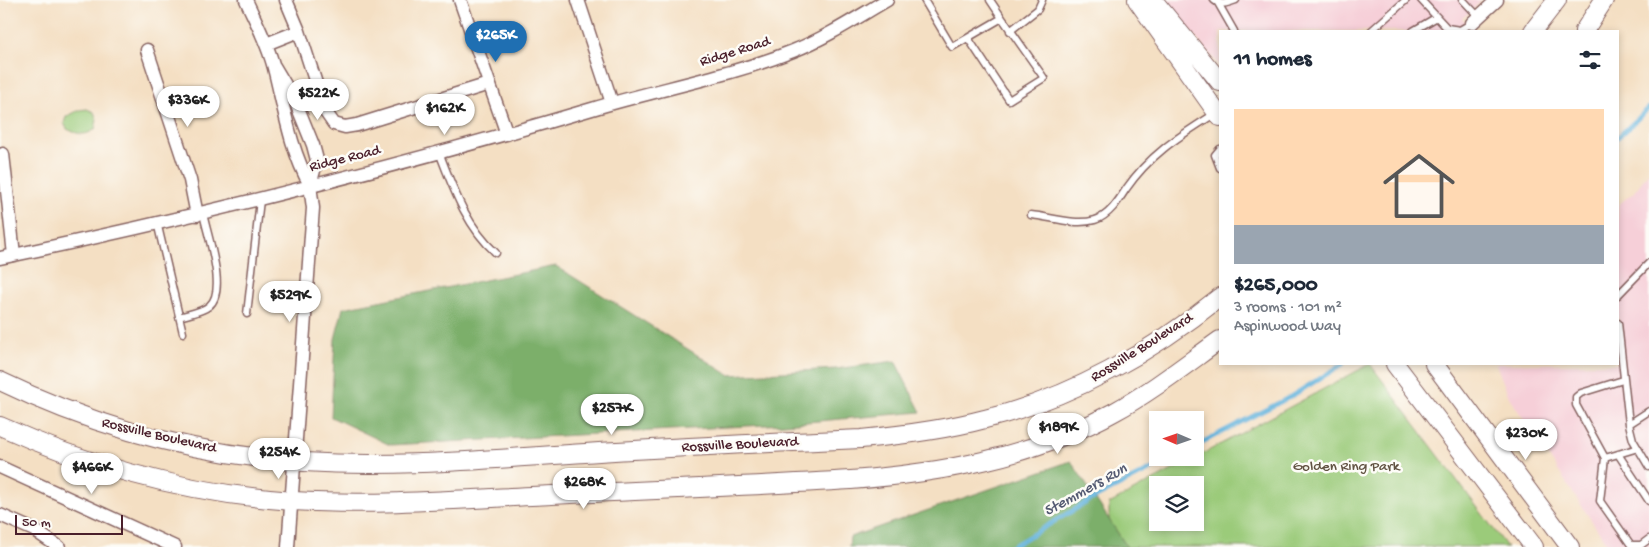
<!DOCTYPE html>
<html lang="en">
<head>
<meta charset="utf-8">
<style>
  body { margin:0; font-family:"Gochi Hand",sans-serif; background:#f6f6f7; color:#1f2937; height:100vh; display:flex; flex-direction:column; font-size:19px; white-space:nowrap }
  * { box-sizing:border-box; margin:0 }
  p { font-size:16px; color:#747a83 }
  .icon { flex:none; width:28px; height:28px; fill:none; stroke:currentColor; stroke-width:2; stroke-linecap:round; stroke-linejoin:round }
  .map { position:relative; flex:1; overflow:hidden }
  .drawer { position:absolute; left:1219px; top:30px; width:400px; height:335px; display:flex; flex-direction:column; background:#fff; border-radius:0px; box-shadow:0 2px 8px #0003 }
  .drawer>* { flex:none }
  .needle { width:32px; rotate:272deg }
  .controls { position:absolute; left:1149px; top:411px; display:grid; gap:10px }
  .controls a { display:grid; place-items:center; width:55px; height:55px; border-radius:0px; background:#fff; box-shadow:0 2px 8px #0003; font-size:25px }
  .scale { position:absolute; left:15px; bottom:12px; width:108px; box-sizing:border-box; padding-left:5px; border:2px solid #4a1f2b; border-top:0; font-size:14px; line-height:18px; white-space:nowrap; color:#4a1f2b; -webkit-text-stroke:4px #fdfcf7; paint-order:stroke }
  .price { position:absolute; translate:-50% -42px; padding:0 11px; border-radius:18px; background:#fff; color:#222; font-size:16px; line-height:32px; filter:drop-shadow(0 1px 2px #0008) }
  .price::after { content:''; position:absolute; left:50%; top:30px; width:15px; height:11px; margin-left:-8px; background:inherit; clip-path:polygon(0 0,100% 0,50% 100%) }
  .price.on { background:#1f6fb2; color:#fff }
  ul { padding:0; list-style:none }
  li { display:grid; align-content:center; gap:10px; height:265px; padding:0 15px }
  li+li { border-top:1px solid #e0e1e3 }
  li span { display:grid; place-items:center; height:155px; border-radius:0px; color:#555 }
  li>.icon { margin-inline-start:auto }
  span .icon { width:90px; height:90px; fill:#fffc; stroke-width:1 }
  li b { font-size:21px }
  h2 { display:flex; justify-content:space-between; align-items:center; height:60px; padding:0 15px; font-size:21px }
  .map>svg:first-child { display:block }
</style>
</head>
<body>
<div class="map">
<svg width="1649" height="547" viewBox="0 0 1649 547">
  <rect width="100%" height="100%" fill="#fdfcf7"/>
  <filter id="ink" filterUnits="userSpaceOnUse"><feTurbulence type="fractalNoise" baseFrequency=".02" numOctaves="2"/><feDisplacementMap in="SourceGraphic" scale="10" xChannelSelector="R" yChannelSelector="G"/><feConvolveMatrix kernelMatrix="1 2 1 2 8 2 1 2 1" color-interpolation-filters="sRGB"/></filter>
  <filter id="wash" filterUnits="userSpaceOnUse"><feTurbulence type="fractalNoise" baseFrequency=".0096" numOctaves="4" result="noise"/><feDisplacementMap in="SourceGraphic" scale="20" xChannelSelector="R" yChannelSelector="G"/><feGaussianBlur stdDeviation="1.12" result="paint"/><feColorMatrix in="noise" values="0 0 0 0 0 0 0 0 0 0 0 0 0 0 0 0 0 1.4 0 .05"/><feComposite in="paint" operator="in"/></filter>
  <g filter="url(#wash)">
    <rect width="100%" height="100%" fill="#f4dfc3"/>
    <!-- built -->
    <path fill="#f6cfd8" d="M1163 0H1481L1473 10 1462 18 1474 31H1220V66Z
      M1649 172V547H1609L1509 397 1496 364H1618V205L1634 192Z"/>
    <!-- green -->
    <path fill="#9bcb7a" stroke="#727552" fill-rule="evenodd" d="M87 109 94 112 97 120 95 129C85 137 78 134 67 129L64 123 66 117 79 110Z
      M1370 364 1507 547H1109V504ZM1158 485H1195V522H1158Z"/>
    <!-- forest -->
    <path fill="#7caf6a" stroke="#63674a" d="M556 266 729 375 836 369 895 361 921 412 784 424 390 445 331 417 335 339 343 308Z
      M1071 461 1127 547H849L850 537Z"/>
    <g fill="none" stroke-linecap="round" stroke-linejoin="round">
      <!-- stream -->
      <path stroke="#62b2dc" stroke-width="4.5" d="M1618 137 1649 108
        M1195 446 1290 397 1343 364
        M1011 547 1089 501 1173 458"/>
    </g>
  </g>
  <g filter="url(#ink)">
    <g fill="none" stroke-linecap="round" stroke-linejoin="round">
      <defs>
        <path id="service" d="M924 0 952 47 1002 18 990 0
          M1214 0C1221 6 1228 3 1236 0
          M1421 0 1447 28 1460 30 1472 23
          M1463 0 1479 17
          M1218 3 1234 31
          M1010 31 1038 9 1042 0
          M1371 31 1406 0
          M1413 31 1437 17
          M968 38 1009 100 1044 78 1002 18
          M1220 149 1215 155 1220 168
          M439 152C453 188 466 226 496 253
          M1031 215C1051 217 1075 226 1095 220 1109 216 1119 200 1126 189 1151 153 1180 136 1216 113
          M157 222 183 333
          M1618 295 1649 263
          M247 314 260 200
          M179 317C188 314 202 312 209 306 228 291 207 235 203 213
          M1618 323 1629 424 1633 440 1649 467
          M1623 380 1581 393 1576 397V405L1605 458 1638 448
          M1629 424 1649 411
          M1618 454 1649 501
          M1605 458 1600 501 1631 545H1641L1649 539"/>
        <path id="minor" d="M246 0C256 22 268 44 274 68 284 107 290 149 310 185
          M286 0 299 31 325 111 334 124 345 127 357 125 489 84
          M460 0 507 134
          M578 0 612 103
          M1472 23 1497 0
          M266 44 299 31
          M147 50 190 180 197 215
          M274 66 296 103 313 145 317 160 310 185 313 208 288 547
          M3 154 14 255
          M0 258C199 216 397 167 592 109 658 89 728 77 793 51 826 38 856 18 887 0
          M0 467 175 547
          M0 515 34 530 59 547"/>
        <path id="secondary" d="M1137 0 1220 117
          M1153 0 1220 82
          M1533 31 1557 0
          M1584 31 1604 0
          M1395 364 1534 547
          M1434 364 1570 547
          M0 381C95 427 198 455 304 462 397 468 492 459 585 453 677 447 769 443 861 439 903 435 944 430 985 419 1071 398 1152 352 1220 297
          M0 426C91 467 192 494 293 501 379 506 466 499 552 495 652 490 752 486 851 480 942 473 1033 457 1114 412 1151 392 1185 365 1220 340"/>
      </defs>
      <!-- service casing -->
      <use href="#service" stroke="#866260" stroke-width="9"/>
      <!-- minor casing -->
      <use href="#minor" stroke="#866260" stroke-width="15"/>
      <!-- secondary casing -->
      <use href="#secondary" stroke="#866260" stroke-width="20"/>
      <!-- service -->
      <use href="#service" stroke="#fff" stroke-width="6"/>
      <!-- minor -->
      <use href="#minor" stroke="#fff" stroke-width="12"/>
      <!-- secondary -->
      <use href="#secondary" stroke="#fff" stroke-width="18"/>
    </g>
  </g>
  <g text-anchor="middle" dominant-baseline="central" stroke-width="5" stroke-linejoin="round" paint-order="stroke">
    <!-- street labels -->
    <g font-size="15" fill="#4a1f2b" stroke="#fdfcf7">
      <text transform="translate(735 52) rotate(-17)">Ridge Road</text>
      <text transform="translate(345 159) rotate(-14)">Ridge Road</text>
      <text transform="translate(1142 348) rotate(-32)">Rossville Boulevard</text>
      <text transform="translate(159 436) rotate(13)">Rossville Boulevard</text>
      <text transform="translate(740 445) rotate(-3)">Rossville Boulevard</text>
    </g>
    <!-- park labels -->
    <g font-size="15" fill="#625343" stroke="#fdfcf7">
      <text x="1346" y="467">Golden Ring Park</text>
    </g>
    <!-- water labels -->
    <g font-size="16" font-style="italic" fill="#545a72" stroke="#fdfcf7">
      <text transform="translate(1086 491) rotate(-29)">Stemmers Run</text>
    </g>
  </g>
</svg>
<div class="controls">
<a><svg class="needle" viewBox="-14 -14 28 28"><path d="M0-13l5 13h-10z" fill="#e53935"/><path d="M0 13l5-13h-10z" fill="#747a83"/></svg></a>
<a><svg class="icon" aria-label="layers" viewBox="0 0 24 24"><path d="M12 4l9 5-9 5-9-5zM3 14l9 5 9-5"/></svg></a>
</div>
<div class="scale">50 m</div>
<b class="price on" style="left:496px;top:63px">$265K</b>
<b class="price" style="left:318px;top:121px">$522K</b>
<b class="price" style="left:188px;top:128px">$336K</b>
<b class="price" style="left:445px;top:136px">$162K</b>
<b class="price" style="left:290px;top:323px">$529K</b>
<b class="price" style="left:612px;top:436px">$257K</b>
<b class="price" style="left:1058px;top:455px">$189K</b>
<b class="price" style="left:1526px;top:461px">$230K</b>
<b class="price" style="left:279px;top:480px">$254K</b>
<b class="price" style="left:92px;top:495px">$466K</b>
<b class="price" style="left:584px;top:510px">$268K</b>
<section class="drawer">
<h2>11 homes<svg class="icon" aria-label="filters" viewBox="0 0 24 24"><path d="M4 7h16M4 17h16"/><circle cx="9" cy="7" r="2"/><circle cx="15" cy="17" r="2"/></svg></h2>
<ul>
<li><span style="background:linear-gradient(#ffd9b3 75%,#9aa5b1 0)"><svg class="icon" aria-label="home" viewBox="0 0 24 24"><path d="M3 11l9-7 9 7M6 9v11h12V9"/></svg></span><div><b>$265,000</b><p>3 rooms · 101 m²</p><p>Aspinwood Way</p></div></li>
</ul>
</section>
</div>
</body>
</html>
